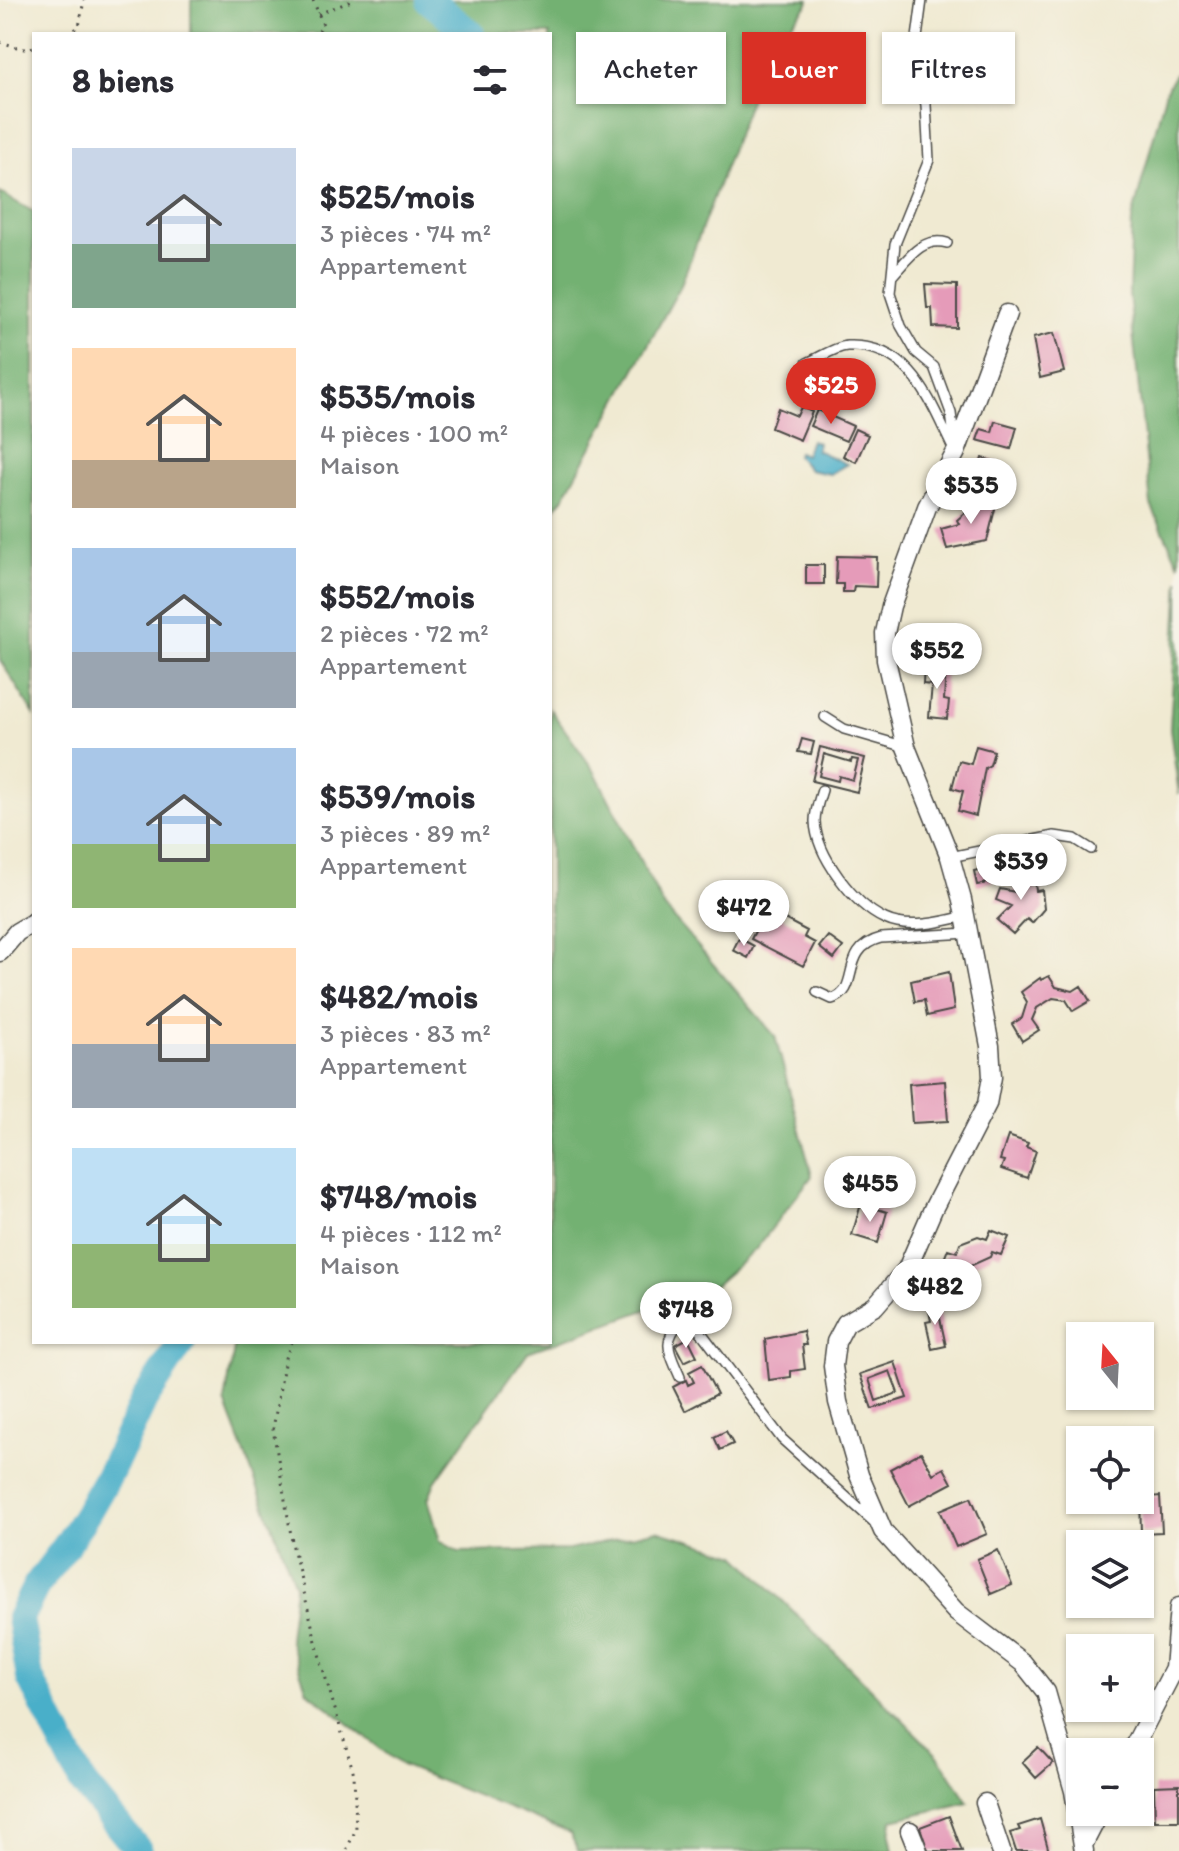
<!DOCTYPE html>
<html lang="fr">
<head>
<meta charset="utf-8">
<style>
  body { margin:0; font-family:Itim,sans-serif; background:#f7f7f7; color:#2b2b33; height:100vh; display:flex; flex-direction:column; font-size:30px; white-space:nowrap }
  * { box-sizing:border-box; margin:0 }
  p { font-size:26px; color:#7c7c81 }
  .icon { flex:none; width:44px; height:44px; fill:none; stroke:currentColor; stroke-width:2; stroke-linecap:round; stroke-linejoin:round }
  .map { position:relative; flex:1; overflow:hidden }
  .drawer { position:absolute; left:32px; top:32px; width:520px; height:1312px; display:flex; flex-direction:column; background:#fff; border-radius:0px; box-shadow:0 2px 6px #0004 }
  .drawer>* { flex:none }
  .top-card { position:absolute; left:576px; top:32px; width:482px; height:72px; display:flex; gap:16px }
  .needle { width:52px; rotate:342deg }
  .buttons { position:absolute; left:1066px; top:1322px; display:grid; gap:16px }
  .buttons a { display:grid; place-items:center; width:88px; height:88px; border-radius:0px; background:#fff; box-shadow:0 2px 6px #0004; font-size:40px }
  .price { position:absolute; translate:-50% -68px; padding:0 18px; border-radius:28px; background:#fff; color:#222; font-size:26px; line-height:52px; filter:drop-shadow(0 2px 4px #0008) }
  .price::after { content:''; position:absolute; left:50%; top:48px; width:24px; height:18px; margin-left:-12px; background:inherit; clip-path:polygon(0 0,100% 0,50% 100%) }
  .price.current { background:#d93025; color:#fff }
  ul { padding:0; list-style:none }
  li { display:flex; align-items:center; gap:24px; height:200px; padding:0 40px }
  li span { display:grid; place-items:center; flex:none; width:224px; height:160px; border-radius:0px; color:#555 }
  li>.icon { margin-inline-start:auto }
  span .icon { width:96px; height:96px; fill:#fffc; stroke-width:1 }
  li b { font-size:34px }
  h2 { display:flex; justify-content:space-between; align-items:center; height:96px; padding:0 40px; font-size:34px }
  .tag { padding:0 28px; border-radius:0px; background:#fff; box-shadow:0 2px 6px #0004; font-size:28px; line-height:72px }
  .tag.current { background:#d93025; color:#fff }
  .map>svg:first-child { display:block }
</style>
</head>
<body>
<div class="map">
<svg width="1179" height="1851" viewBox="0 0 1179 1851">
  <rect width="100%" height="100%" fill="#f7f3e8"/>
  <filter id="ink" filterUnits="userSpaceOnUse"><feTurbulence type="fractalNoise" baseFrequency=".0125" numOctaves="2"/><feDisplacementMap in="SourceGraphic" scale="16" xChannelSelector="R" yChannelSelector="G"/><feConvolveMatrix kernelMatrix="1 2 1 2 8 2 1 2 1" color-interpolation-filters="sRGB"/></filter>
  <filter id="wash" filterUnits="userSpaceOnUse"><feTurbulence type="fractalNoise" baseFrequency=".006" numOctaves="4" result="noise"/><feDisplacementMap in="SourceGraphic" scale="32" xChannelSelector="R" yChannelSelector="G"/><feGaussianBlur stdDeviation="1.8" result="paint"/><feColorMatrix in="noise" values="0 0 0 0 0 0 0 0 0 0 0 0 0 0 0 0 0 1.4 0 .05"/><feComposite in="paint" operator="in"/></filter>
  <g filter="url(#wash)">
    <rect width="100%" height="100%" fill="#f0ead2"/>
    <!-- forest -->
    <path fill="#73b172" stroke="#4f6e4e" stroke-width="2" d="M191 0H809L808 4 768 52 680 287 563 499 550 513V34H191Z
      M1179 67V565L1151 505 1129 294 1132 219 1166 90Z
      M0 193 34 212V714L0 660Z
      M1179 580V794L1170 729Z
      M550 709 595 772 664 907 775 1036 812 1176 756 1249 715 1285 528 1352 435 1482 428 1499 440 1541 459 1552 569 1550 657 1530 737 1555 938 1756 968 1802 892 1820 890 1835 893 1851H578L570 1833 401 1765 307 1691 289 1639 295 1585 225 1402 235 1342H550Z"/>
    <!-- water -->
    <path fill="#4aafc9" stroke="#3a6d7a" stroke-width="2" d="M811 440 818 443 816 450 847 464 830 474 809 470 797 456 798 452 805 455Z"/>
    <g fill="none" stroke-linecap="round" stroke-linejoin="round">
      <!-- river -->
      <path stroke="#4aafc9" stroke-width="28" d="M429 0 471 34
        M139 1851 82 1782 30 1678 20 1618 36 1586 66 1546 87 1513 110 1473 144 1400 182 1342"/>
    </g>
    <g id="blocks">
      <!-- building -->
      <path fill="#e59bb9" fill-rule="evenodd" d="M925 284 957 285V328L933 327 932 308H927Z
        M1054 333 1064 372 1040 378 1033 338Z
        M801 407 812 412 800 440 771 428 778 408 797 416Z
        M817 410 853 426 846 441 810 426Z
        M995 421 1017 427 1011 449 977 440 981 429 992 432Z
        M855 429 868 435 856 462 843 456Z
        M982 458 1004 464 999 481 977 475Z
        M973 498 996 505 987 541 947 549 941 529 959 524 957 520 965 513 968 514Z
        M837 556 877 557 876 587 854 586 853 592H843V584H836Z
        M806 565H824V584H806Z
        M924 665 946 667 944 700 949 701 947 719 929 717 932 685 923 684Z
        M802 739 814 742 811 754 798 752Z
        M976 746 994 751 990 765 985 768 976 816 958 811 963 791 952 788 959 761 971 764Z
        M820 747 865 758 857 792 812 781ZM824 754 851 762 852 759 858 760 853 780 839 776 838 781 819 776Z
        M990 867 993 882 977 885 974 871Z
        M1033 870 1036 891 1042 890 1044 909 1032 923 1027 919 1013 934 997 920 1011 906 996 900 1000 889 1015 892 1012 873Z
        M777 915 807 931 804 937 815 943 803 966 751 939 763 916 774 921Z
        M828 936 843 947 834 959 819 947Z
        M739 938 754 946 748 958 733 950Z
        M949 972 954 1010 927 1016 924 1000 915 1002 911 981Z
        M1049 976 1056 987 1073 991 1081 986 1090 1001 1073 1011 1066 1000 1053 998 1037 1008 1032 1020 1039 1030 1022 1041 1012 1024 1022 1018 1027 1002 1021 992 1040 978 1041 980Z
        M945 1081 948 1121 912 1123 909 1084Z
        M1008 1136 1028 1143 1026 1147 1036 1151 1027 1178 1001 1169 1004 1161 1000 1160Z
        M861 1204 887 1212 878 1243 852 1235Z
        M991 1230 1009 1237 1001 1255 992 1252 990 1257 968 1267 963 1265 960 1274 941 1267 948 1249 957 1252 960 1243 978 1236 987 1239Z
        M936 1300 946 1346 932 1349 926 1322 931 1321 927 1301Z
        M803 1331 806 1345H802L805 1369 791 1371V1377L769 1380 765 1339Z
        M688 1338 697 1356 684 1362 675 1345Z
        M895 1362 907 1398 872 1409 860 1374ZM890 1371 898 1393 876 1401 869 1379Z
        M702 1365 717 1394 685 1411 673 1387 686 1380 688 1385 694 1382 689 1372Z
        M726 1431 733 1444 720 1450 714 1437Z
        M921 1452 933 1474 944 1468 952 1483 909 1506 890 1469Z
        M1160 1496 1162 1532 1141 1533 1140 1498Z
        M971 1497 987 1534 956 1547 940 1510Z
        M998 1550 1012 1585 991 1594 977 1559Z
        M1140 1670 1149 1671 1145 1694 1140 1693Z
        M1038 1747 1053 1763 1036 1778 1022 1762Z
        M1179 1785V1821H1155L1154 1786Z
        M949 1816 962 1851H928L920 1827Z
        M1040 1819 1048 1848 1046 1851H1016L1010 1833 1020 1830 1018 1826Z"/>
    </g>
  </g>
  <g filter="url(#ink)">
    <use href="#blocks" fill-opacity="0" stroke="#494844" stroke-width="2"/>
    <g fill="none" stroke-linecap="round" stroke-linejoin="round">
      <defs>
        <path id="service" d="M922 0 915 53 926 105 929 160 895 244 890 293 901 326 916 352 934 367 951 413 955 445
          M892 276C908 259 922 236 947 243
          M807 363C819 358 835 347 847 346 910 343 929 399 952 446
          M825 717 844 729 906 747
          M822 790C819 800 815 811 815 821 816 855 854 905 885 919 908 930 942 922 965 916
          M950 857 1054 836 1075 839 1091 849
          M817 992 832 999C862 991 838 949 881 938L969 933
          M680 1377C670 1353 661 1343 680 1322L694 1323 782 1439 875 1523"/>
        <path id="minor" d="M1007 314 956 452 927 507 891 606 885 633 886 660 906 747 950 857 962 900 990 1046 992 1077 987 1104 933 1209 907 1269 875 1306 846 1323 836 1342 833 1366 838 1402 859 1475 883 1531 956 1612 1023 1663 1046 1692 1074 1791 1084 1851
          M0 952 17 932 34 922
          M1131 1752 1174 1669 1179 1607
          M985 1803 1001 1851
          M910 1831 918 1851
          M1083 1845 1100 1812"/>
      </defs>
      <!-- service casing -->
      <use href="#service" stroke="#494844" stroke-width="12"/>
      <!-- minor casing -->
      <use href="#minor" stroke="#494844" stroke-width="21"/>
      <!-- path -->
      <path stroke="#494844" stroke-width="3" stroke-dasharray="2 6" stroke-linecap="butt" d="M313 0 323 25 317 34
        M318 14 354 0
        M68 34 79 27 84 0
        M0 42 24 49 34 47
        M292 1342 285 1358 273 1429 293 1547 321 1662 354 1774 356 1829 346 1851"/>
      <!-- service -->
      <use href="#service" stroke="#fff" stroke-width="9"/>
      <!-- minor -->
      <use href="#minor" stroke="#fff" stroke-width="18"/>
    </g>
  </g>
</svg>
<div class="buttons">
<a><svg class="needle" viewBox="-14 -14 28 28"><path d="M0-13l5 13h-10z" fill="#e53935"/><path d="M0 13l5-13h-10z" fill="#7c7c81"/></svg></a>
<a><svg class="icon" aria-label="locate" viewBox="0 0 24 24"><circle cx="12" cy="12" r="6"/><path d="M12 2v4M12 18v4M2 12h4M18 12h4"/></svg></a>
<a><svg class="icon" aria-label="layers" viewBox="0 0 24 24"><path d="M12 4l9 5-9 5-9-5zM3 14l9 5 9-5"/></svg></a>
<a>+</a>
<a>−</a>
</div>
<b class="price current" style="left:831px;top:426px">$525</b>
<b class="price" style="left:971px;top:526px">$535</b>
<b class="price" style="left:937px;top:691px">$552</b>
<b class="price" style="left:1021px;top:902px">$539</b>
<b class="price" style="left:744px;top:948px">$472</b>
<b class="price" style="left:870px;top:1224px">$455</b>
<b class="price" style="left:935px;top:1327px">$482</b>
<b class="price" style="left:686px;top:1350px">$748</b>
<div class="top-card">
<a class="tag">Acheter</a>
<a class="tag current">Louer</a>
<a class="tag">Filtres</a>
</div>
<section class="drawer">
<h2>8 biens<svg class="icon" aria-label="filters" viewBox="0 0 24 24"><path d="M4 7h16M4 17h16"/><circle cx="9" cy="7" r="2"/><circle cx="15" cy="17" r="2"/></svg></h2>
<ul>
<li><span style="background:linear-gradient(#c9d6e8 60%,#7fa58c 0)"><svg class="icon" aria-label="home" viewBox="0 0 24 24"><path d="M3 11l9-7 9 7M6 9v11h12V9"/></svg></span><div><b>$525/mois</b><p>3 pièces · 74 m²</p><p>Appartement</p></div></li>
<li><span style="background:linear-gradient(#ffd9b3 70%,#b9a48a 0)"><svg class="icon" aria-label="home" viewBox="0 0 24 24"><path d="M3 11l9-7 9 7M6 9v11h12V9"/></svg></span><div><b>$535/mois</b><p>4 pièces · 100 m²</p><p>Maison</p></div></li>
<li><span style="background:linear-gradient(#a9c7e8 65%,#9aa5b1 0)"><svg class="icon" aria-label="home" viewBox="0 0 24 24"><path d="M3 11l9-7 9 7M6 9v11h12V9"/></svg></span><div><b>$552/mois</b><p>2 pièces · 72 m²</p><p>Appartement</p></div></li>
<li><span style="background:linear-gradient(#a9c7e8 60%,#8fb573 0)"><svg class="icon" aria-label="home" viewBox="0 0 24 24"><path d="M3 11l9-7 9 7M6 9v11h12V9"/></svg></span><div><b>$539/mois</b><p>3 pièces · 89 m²</p><p>Appartement</p></div></li>
<li><span style="background:linear-gradient(#ffd9b3 60%,#9aa5b1 0)"><svg class="icon" aria-label="home" viewBox="0 0 24 24"><path d="M3 11l9-7 9 7M6 9v11h12V9"/></svg></span><div><b>$482/mois</b><p>3 pièces · 83 m²</p><p>Appartement</p></div></li>
<li><span style="background:linear-gradient(#bfe0f5 60%,#8fb573 0)"><svg class="icon" aria-label="home" viewBox="0 0 24 24"><path d="M3 11l9-7 9 7M6 9v11h12V9"/></svg></span><div><b>$748/mois</b><p>4 pièces · 112 m²</p><p>Maison</p></div></li>
</ul>
</section>
</div>
</body>
</html>
